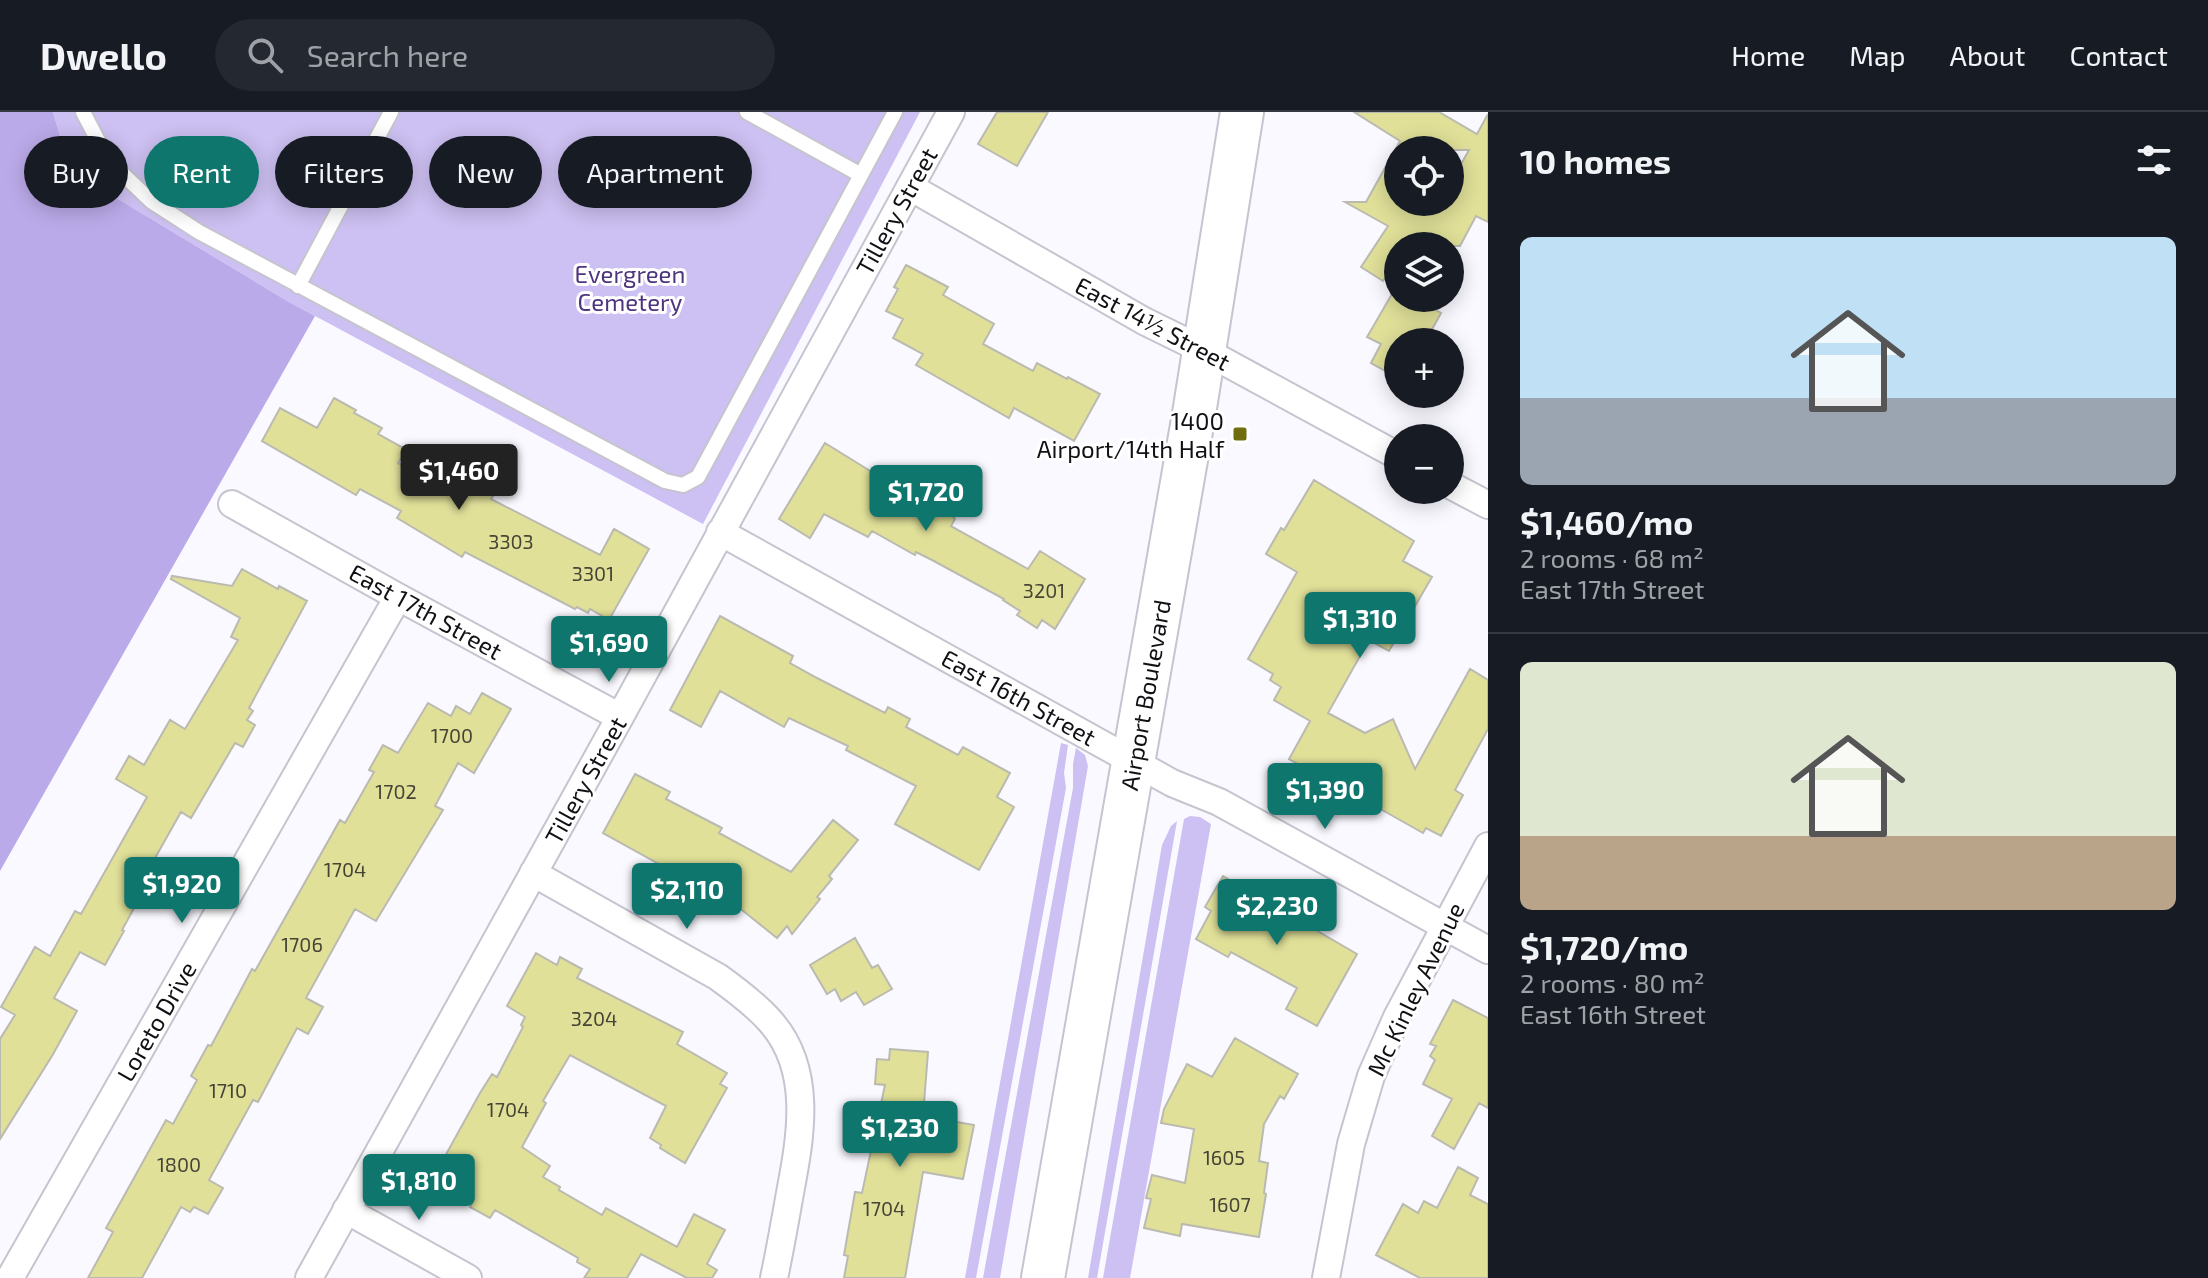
<!DOCTYPE html>
<html lang="en">
<head>
<meta charset="utf-8">
<style>
  body { margin:0; font-family:"Exo 2",sans-serif; background:#242831; color:#f1f3f6; height:100vh; display:flex; flex-direction:column; font-size:30px; white-space:nowrap }
  * { box-sizing:border-box; margin:0 }
  p { font-size:26px; color:#9ea1a6 }
  .icon { flex:none; width:44px; height:44px; fill:none; stroke:currentColor; stroke-width:2; stroke-linecap:round; stroke-linejoin:round }
  .map { position:relative; flex:1; overflow:hidden }
  .side { display:flex; flex-direction:column; background:#171b24; width:720px }
  .side>* { flex:none }
  .hud { position:absolute; left:24px; top:24px; width:760px; height:72px; display:flex; gap:16px }
  .fabs { position:absolute; left:1384px; top:24px; display:grid; gap:16px }
  .fabs a { display:grid; place-items:center; width:80px; height:80px; border-radius:50%; background:#171b24; box-shadow:0 4px 20px #0003; font-size:40px }
  .price { position:absolute; translate:-50% -68px; padding:0 18px; border-radius:8px; background:#0f766e; color:#fff; font-size:26px; line-height:52px; filter:drop-shadow(0 2px 4px #0008) }
  .price::after { content:''; position:absolute; left:50%; top:48px; width:24px; height:18px; margin-left:-12px; background:inherit; clip-path:polygon(0 0,100% 0,50% 100%) }
  .price.selected { background:#222; color:#fff }
  ul { padding:0; list-style:none }
  li { display:grid; align-content:center; gap:16px; height:424px; padding:0 32px }
  li+li { border-top:2px solid #363941 }
  li span { display:grid; place-items:center; height:248px; border-radius:12px; color:#555 }
  li>.icon { margin-inline-start:auto }
  span .icon { width:144px; height:144px; fill:#fffc; stroke-width:1 }
  li b { font-size:34px }
  h2 { display:flex; justify-content:space-between; align-items:center; height:96px; padding:0 32px; font-size:34px }
  .tag { padding:0 28px; border-radius:36px; background:#171b24; box-shadow:0 4px 20px #0003; font-size:28px; line-height:72px }
  .tag.selected { background:#0f766e; color:#fff }
  header { display:flex; align-items:center; gap:48px; box-sizing:border-box; height:112px; padding:0 40px; background:#171b24; border-bottom:2px solid #363941 }
  header strong { font-size:38px }
  nav { display:flex; gap:44px; margin-inline-start:auto; font-size:28px }
  .search { width:560px; height:72px; background:#242831; display:flex; align-items:center; gap:20px; box-sizing:border-box; padding:0 28px; border-radius:44px; color:#9ea1a6; font-size:30px }
  main { display:flex; flex:1; min-height:0 }
  .map>svg:first-child { display:block }
</style>
</head>
<body>
<header>
<strong>Dwello</strong>
<div class="search"><svg class="icon" aria-label="search" viewBox="0 0 24 24"><circle cx="10" cy="10" r="6"/><path d="M15 15l6 6"/></svg>Search here</div>
<nav><a>Home</a><a>Map</a><a>About</a><a>Contact</a></nav>
</header>
<main>
<div class="map">
<svg width="1488" height="1166" viewBox="0 0 1488 1166">
  <rect width="100%" height="100%" fill="#faf9ff"/>
  <!-- green -->
  <path fill="#cdc0f2" d="M53 0H920L703 412 289 190 70 58Z
    M1061 631 1068 633 1064 661 1066 676 976 1166H965Z
    M1076 636 1085 643 1088 654 1000 1166H983L1073 676V652Z
    M1190 704 1200 705 1211 712 1130 1166H1103L1184 707Z
    M1177 709 1097 1166H1088L1162 733 1171 714Z"/>
  <!-- forest -->
  <path fill="#bbaae9" d="M0 0H53L70 58 289 190 315 204 0 759Z"/>
  <!-- building -->
  <path fill="#e0e099" stroke="#babab1" stroke-width="2" fill-rule="evenodd" d="M997 0H1048L1017 54 978 32Z
    M1354 0H1439L1477 22 1488 2V110L1476 104 1460 134H1398V146L1383 169 1361 155 1388 114 1345 90H1366L1400 29ZM1398 38H1469L1450 72V90H1398Z
    M906 153 948 175 943 183 994 212 983 232 1033 259 1037 251 1067 267 1068 265 1100 282 1074 329 1014 296 1009 306 916 253 923 242 893 226 903 207 886 199 898 177 894 175Z
    M1396 175 1398 176V186H1416L1441 201 1425 230H1398V266L1371 251 1381 232 1367 225Z
    M334 286 356 298 354 301 382 316 378 322 407 338 398 351 450 377 457 364 493 384 491 387 600 443 614 417 649 437 609 508 590 497 588 501 577 495 575 497 465 440 462 445 397 406 401 399 360 377 356 383 262 329 280 296 317 316Z
    M825 331 880 365 893 360 959 395 953 405 955 407 951 414 1028 457 1040 439 1085 467 1055 517 1042 508 1037 516 1017 503 1020 499 1003 488 1004 487 932 448 916 440 915 443 872 419 868 425 824 402 810 426 779 407Z
    M1314 368 1414 429 1403 449 1432 465 1389 539 1369 528 1328 601 1365 621 1393 607 1415 657 1470 557 1488 568V617L1455 678 1463 683 1441 724 1426 716 1423 721 1322 664 1321 665 1289 647 1310 609 1274 588 1281 575 1270 568 1273 562 1248 547 1297 460 1266 442 1281 416 1284 418Z
    M242 457 278 477 279 474 307 489 249 596 253 599 247 608 255 613 243 635 235 631 191 706 181 700 150 755 155 758 122 818 124 819 105 853 80 840 54 886 77 899 52 944 0 1027V927L15 903 1 895 35 835 50 844 75 799 81 802 147 685 116 667 129 644 144 653 170 608 185 617 238 528 231 525 240 506 171 467 172 464 232 474Z
    M720 504 793 544 790 551 817 566 885 601 888 595 910 607 906 615 958 643 963 635 1010 661 997 685 1014 695 979 758 895 712 916 674 846 638 848 634 789 606 784 615 720 579 701 615 670 598Z
    M482 581 511 597 474 661 458 651 435 694 443 698 376 809 355 797 306 886 323 895 308 922 297 916 258 990 253 988 209 1068 223 1076 208 1102 194 1095 190 1100 181 1095 142 1166H88L113 1120 106 1116 124 1084 166 1008 173 1012 197 968 191 964 208 933 211 934 252 857 255 859 340 708 345 711 374 660 369 658 383 633 398 641 428 591 451 604 456 594 470 602Z
    M635 662 670 680 666 687 722 716 719 721 791 760 833 708 858 728 829 764 832 767 817 785 820 787 792 822 787 814 777 826 742 798 603 721Z
    M1223 764 1357 842 1317 914 1286 897 1297 876 1231 840 1228 845 1196 827 1211 799 1205 795Z
    M855 826 872 856 878 853 892 877 864 893 856 880 841 889 835 877 827 882 810 853Z
    M536 841 557 853 560 845 582 857 577 866 683 920 677 932 727 961 720 972 727 976 685 1051 660 1036 661 1033 650 1026 666 994 570 943 543 989 546 991 522 1035 550 1054 543 1065 560 1075 559 1078 602 1103 606 1096 677 1135 694 1102 725 1118 707 1152 717 1158 712 1166H687L641 1142 627 1166H584L590 1157 577 1150 578 1146 495 1098 490 1106 470 1095 474 1087 434 1064 480 981 492 962 497 965 523 915 521 913 525 905 507 894Z
    M1453 888 1488 906V996L1479 991 1454 1037 1432 1024 1452 987 1423 972 1435 948 1430 944 1436 934 1430 932Z
    M1235 926 1298 962 1284 987 1280 984 1264 1012 1259 1049 1268 1051 1264 1081 1266 1082 1259 1125 1182 1112 1180 1124 1144 1116 1151 1087 1146 1086 1152 1063 1185 1071 1194 1017 1161 1011 1164 997 1187 952 1212 965Z
    M890 937 928 940 923 1004 974 1013 963 1067 923 1060 905 1166H844L848 1144 844 1143 855 1080 862 1081 885 973 875 972 877 947 889 948Z
    M1458 1055 1478 1066 1470 1083 1488 1092V1166H1420L1376 1143 1403 1092 1418 1101 1424 1089 1437 1096Z"/>
  <g fill="none" stroke-linecap="round" stroke-linejoin="round">
    <defs>
      <path id="lane" d="M83 0 108 48 151 89 199 120 665 369 683 373 698 365 895 0
        M747 0 861 63
        M298 174 391 0"/>
      <path id="street" d="M910 75 1144 209 1205 239 1398 344
        M1450 373 1488 393
        M232 392 398 485 620 605
        M720 420 1172 671 1219 690 1488 838
        M533 761 718 865C736 878 755 892 770 909 813 957 801 1023 790 1081 785 1109 780 1138 774 1166
        M346 1098 468 1166
        M10 1166 398 485
        M309 1166 620 605 951 0
        M1326 1166 1351 1032 1371 964 1397 905 1488 734"/>
      <path id="primary" d="M1043 1166 1194 302 1242 0"/>
    </defs>
    <!-- lane casing -->
    <use href="#lane" stroke="#c6c4ce" stroke-width="18"/>
    <!-- street casing -->
    <use href="#street" stroke="#c6c4ce" stroke-width="30"/>
    <!-- primary casing -->
    <use href="#primary" stroke="#c6c4ce" stroke-width="46"/>
    <!-- lane -->
    <use href="#lane" stroke="#fff" stroke-width="14"/>
    <!-- street -->
    <use href="#street" stroke="#fff" stroke-width="26"/>
    <!-- primary -->
    <use href="#primary" stroke="#fff" stroke-width="42"/>
  </g>
  <!-- markers -->
  <rect fill="#6f6d0d" stroke="#fff" stroke-width="3" x="1232" y="314" width="16" height="16" rx="4"/>
  <g text-anchor="middle" dominant-baseline="central" stroke-width="6" stroke-linejoin="round" paint-order="stroke">
    <!-- number labels -->
    <g font-size="20" fill="#454435">
      <text x="511" y="429">3303</text>
      <text x="593" y="461">3301</text>
      <text x="1044" y="478">3201</text>
      <text x="452" y="623">1700</text>
      <text x="396" y="679">1702</text>
      <text x="345" y="757">1704</text>
      <text x="302" y="832">1706</text>
      <text x="594" y="906">3204</text>
      <text x="228" y="978">1710</text>
      <text x="508" y="997">1704</text>
      <text x="1224" y="1045">1605</text>
      <text x="179" y="1052">1800</text>
      <text x="1230" y="1092">1607</text>
      <text x="884" y="1096">1704</text>
    </g>
    <!-- street labels -->
    <g font-size="24" fill="#111014" stroke="#fff">
      <text transform="translate(896 99) rotate(-61)">Tillery Street</text>
      <text transform="translate(1153 211) rotate(28)">East 14½ Street</text>
      <text transform="translate(426 499) rotate(29)">East 17th Street</text>
      <text transform="translate(1145 583) rotate(-80)">Airport Boulevard</text>
      <text transform="translate(1019 585) rotate(29)">East 16th Street</text>
      <text transform="translate(585 668) rotate(-61)">Tillery Street</text>
      <text transform="translate(1415 877) rotate(-64)">Mc Kinley Avenue</text>
      <text transform="translate(156 909) rotate(-60)">Loreto Drive</text>
    </g>
    <!-- park labels -->
    <g font-size="24" fill="#4e347e" stroke="#fff">
      <text x="630" y="161">Evergreen<tspan x="630" dy="28">Cemetery</tspan></text>
    </g>
    <!-- poi labels -->
    <g font-size="24" fill="#111014" stroke="#fff" text-anchor="end">
      <text x="1224" y="308">1400<tspan x="1224" dy="28">Airport/14th Half</tspan></text>
    </g>
  </g>
</svg>
<div class="fabs">
<a><svg class="icon" aria-label="locate" viewBox="0 0 24 24"><circle cx="12" cy="12" r="6"/><path d="M12 2v4M12 18v4M2 12h4M18 12h4"/></svg></a>
<a><svg class="icon" aria-label="layers" viewBox="0 0 24 24"><path d="M12 4l9 5-9 5-9-5zM3 14l9 5 9-5"/></svg></a>
<a>+</a>
<a>−</a>
</div>
<b class="price selected" style="left:459px;top:400px">$1,460</b>
<b class="price" style="left:926px;top:421px">$1,720</b>
<b class="price" style="left:1360px;top:548px">$1,310</b>
<b class="price" style="left:609px;top:572px">$1,690</b>
<b class="price" style="left:1325px;top:719px">$1,390</b>
<b class="price" style="left:182px;top:813px">$1,920</b>
<b class="price" style="left:687px;top:819px">$2,110</b>
<b class="price" style="left:1277px;top:835px">$2,230</b>
<b class="price" style="left:900px;top:1057px">$1,230</b>
<b class="price" style="left:419px;top:1110px">$1,810</b>
<div class="hud">
<a class="tag">Buy</a>
<a class="tag selected">Rent</a>
<a class="tag">Filters</a>
<a class="tag">New</a>
<a class="tag">Apartment</a>
</div>
</div>
<section class="side">
<h2>10 homes<svg class="icon" aria-label="filters" viewBox="0 0 24 24"><path d="M4 7h16M4 17h16"/><circle cx="9" cy="7" r="2"/><circle cx="15" cy="17" r="2"/></svg></h2>
<ul>
<li><span style="background:linear-gradient(#bfe0f5 65%,#9aa5b1 0)"><svg class="icon" aria-label="home" viewBox="0 0 24 24"><path d="M3 11l9-7 9 7M6 9v11h12V9"/></svg></span><div><b>$1,460/mo</b><p>2 rooms · 68 m²</p><p>East 17th Street</p></div></li>
<li><span style="background:linear-gradient(#dfe7d0 70%,#b9a48a 0)"><svg class="icon" aria-label="home" viewBox="0 0 24 24"><path d="M3 11l9-7 9 7M6 9v11h12V9"/></svg></span><div><b>$1,720/mo</b><p>2 rooms · 80 m²</p><p>East 16th Street</p></div></li>
</ul>
</section>
</main>
</body>
</html>
